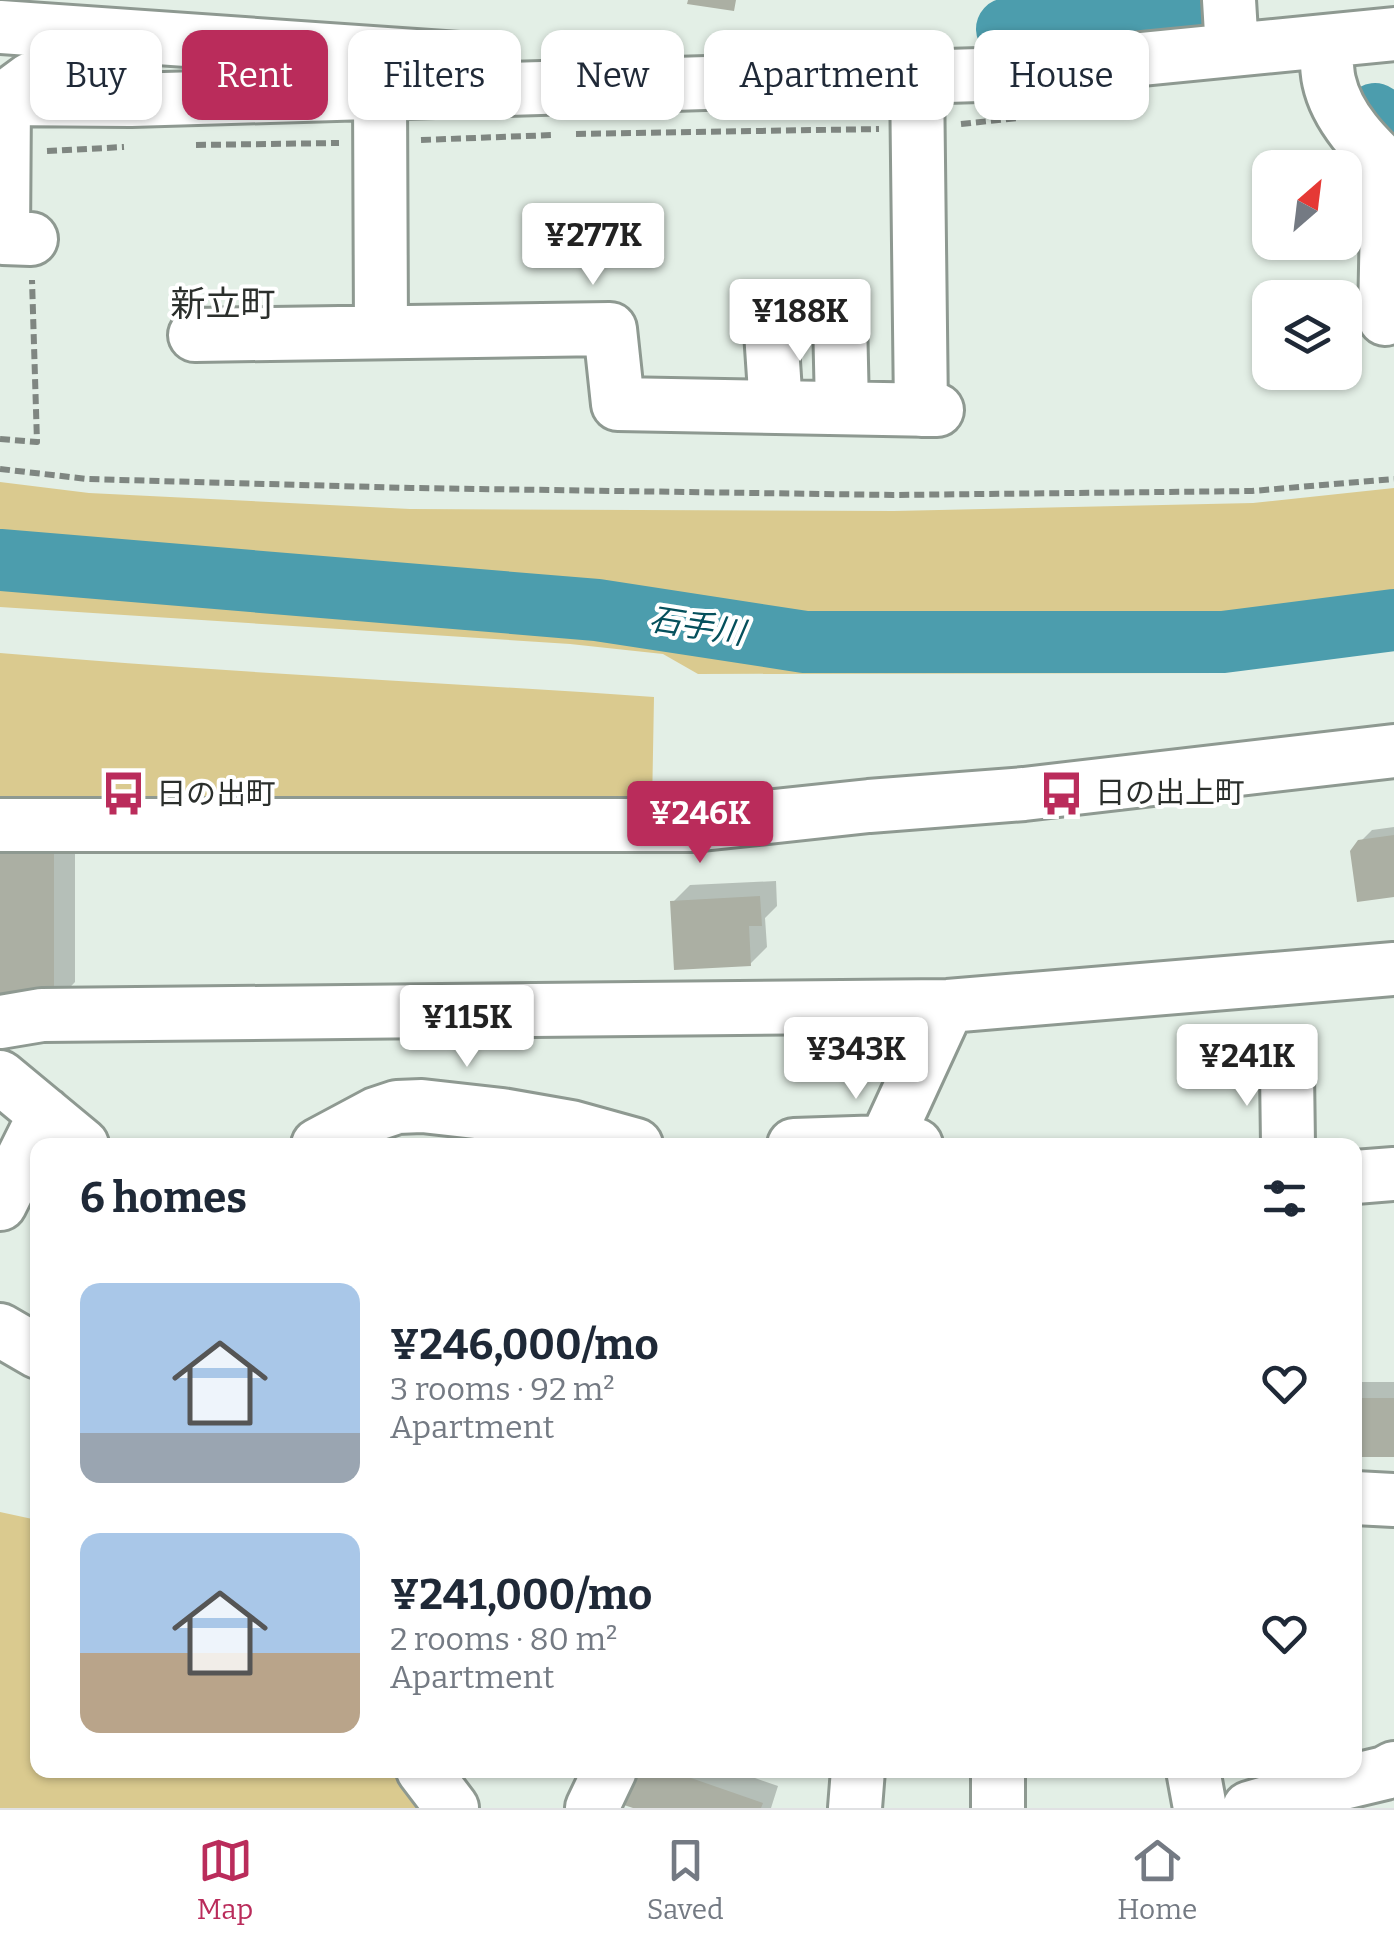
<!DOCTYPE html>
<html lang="en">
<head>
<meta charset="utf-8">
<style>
  body { margin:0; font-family:Bitter,"Noto Sans JP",serif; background:#f2f2f3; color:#1f2937; height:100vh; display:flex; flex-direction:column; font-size:38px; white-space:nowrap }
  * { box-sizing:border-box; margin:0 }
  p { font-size:32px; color:#747a83 }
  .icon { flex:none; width:55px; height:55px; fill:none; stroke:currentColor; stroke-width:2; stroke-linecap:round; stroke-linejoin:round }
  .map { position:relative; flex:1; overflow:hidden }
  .drawer { position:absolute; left:30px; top:1138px; width:1332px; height:640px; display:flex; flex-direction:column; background:#fff; border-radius:20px; box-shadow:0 2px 8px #0004 }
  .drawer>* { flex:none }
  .banner { position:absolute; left:30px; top:30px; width:1335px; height:90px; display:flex; gap:20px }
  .needle { width:65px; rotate:28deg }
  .buttons { position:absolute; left:1252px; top:150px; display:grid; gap:20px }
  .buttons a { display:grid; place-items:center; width:110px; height:110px; border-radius:20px; background:#fff; box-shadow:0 2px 8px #0004; font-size:50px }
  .price { position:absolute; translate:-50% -85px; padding:0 22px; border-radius:10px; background:#fff; color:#222; font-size:32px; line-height:65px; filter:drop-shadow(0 2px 5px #0008) }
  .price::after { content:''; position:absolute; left:50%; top:60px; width:30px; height:22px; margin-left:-15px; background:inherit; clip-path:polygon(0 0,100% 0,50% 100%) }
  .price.on { background:#ba2c5b; color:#fff }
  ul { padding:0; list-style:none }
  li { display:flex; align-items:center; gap:30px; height:250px; padding:0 50px }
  li span { display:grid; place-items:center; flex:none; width:280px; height:200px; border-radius:20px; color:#555 }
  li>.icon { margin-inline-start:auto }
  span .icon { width:120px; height:120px; fill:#fffc; stroke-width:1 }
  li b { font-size:42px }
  h2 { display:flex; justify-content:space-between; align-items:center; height:120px; padding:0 50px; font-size:42px }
  .pill { padding:0 35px; border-radius:20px; background:#fff; box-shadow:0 2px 8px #0004; font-size:35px; line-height:90px }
  .pill.on { background:#ba2c5b; color:#fff }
  .tab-bar { display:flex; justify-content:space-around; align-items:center; height:140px; border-top:2px solid #e0e1e3; background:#fff; font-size:28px; color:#747a83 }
  .tab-bar a { display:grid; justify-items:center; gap:5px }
  .tab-bar .on { color:#ba2c5b }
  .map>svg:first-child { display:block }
</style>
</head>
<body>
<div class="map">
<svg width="1394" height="1808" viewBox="0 0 1394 1808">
  <rect width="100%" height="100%" fill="#e3efe6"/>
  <!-- green -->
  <path fill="#daca8f" d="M0 482 89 493 410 509 894 511 1253 503 1394 488V648L1220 673 698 674 663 654 570 644 0 607Z
    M0 653C218 672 436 682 654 697L652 807 0 806Z
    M0 1512 37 1520 38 1770H392L421 1808H0Z"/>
  <!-- shadow -->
  <path fill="#0003" d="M1394 827V895L1360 842 1372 830Z
    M0 831 75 832V982L53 1005 0 1004Z
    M776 881 777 906 765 918 767 947 750 964 673 902 690 885Z
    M1355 1382H1394V1455H1355Z
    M635 1770H732L778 1786 771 1808H640Z"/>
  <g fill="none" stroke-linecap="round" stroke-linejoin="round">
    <!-- river -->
    <path stroke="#4c9dad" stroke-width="62" d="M1007 29 1184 22
      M1375 114 1394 129
      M0 560 597 610 805 642H1223L1394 620"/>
  </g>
  <!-- building -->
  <path fill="#abafa3" d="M688 0H736L734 11 687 4Z
    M1394 835V897L1357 902 1350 851 1358 840Z
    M0 853H54V1007H0Z
    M760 896 762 926H749L751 966 674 970 670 901Z
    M1355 1398H1394V1457H1355Z
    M632 1770H668L763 1803 761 1808H633L621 1804Z"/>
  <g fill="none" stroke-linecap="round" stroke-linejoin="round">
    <defs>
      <path id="minor" d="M1229 0 1232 50
        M0 27 473 60
        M1326 41C1327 54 1326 68 1329 81 1337 118 1367 148 1394 172
        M917 77 921 410
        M31 79 4 99 3 238 31 239
        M380 94 381 332
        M0 99 131 100 980 75 1394 34
        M770 317 776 407
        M840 318 842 408
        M1385 319 1388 167
        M195 335 610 329 618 404 937 410
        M0 825H692L869 806 1024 794 1394 751
        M0 1022 42 1015 948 1006 1394 969
        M1287 1072 1288 1145
        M0 1077 82 1145
        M318 1145 376 1114 397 1107 422 1106 502 1115 571 1127 636 1145
        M794 1145 885 1142 916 1145
        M884 1145 948 1006
        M1355 1177 1394 1174
        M0 1204 45 1114
        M0 1330 38 1352
        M1355 1498 1394 1500
        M423 1770 452 1808
        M1193 1770 1200 1808
        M592 1808 610 1770
        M855 1808 858 1770
        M998 1808V1770
        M1249 1808 1297 1794 1385 1773 1394 1768"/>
    </defs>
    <!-- minor casing -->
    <use href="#minor" stroke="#8e9991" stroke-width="58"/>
    <!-- path -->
    <path stroke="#7f8681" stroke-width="6" stroke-dasharray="10 5" stroke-linecap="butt" d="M961 124 1018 118
      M576 134 879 129
      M421 140 554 135
      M196 145 339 143
      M47 151 124 147
      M0 439 37 442 32 280
      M0 469 87 479 411 488 893 495 1252 491 1394 479"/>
    <!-- minor -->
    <use href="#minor" stroke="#fff" stroke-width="52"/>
  </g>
  <!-- icons -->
  <defs>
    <symbol id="bus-bare" viewBox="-9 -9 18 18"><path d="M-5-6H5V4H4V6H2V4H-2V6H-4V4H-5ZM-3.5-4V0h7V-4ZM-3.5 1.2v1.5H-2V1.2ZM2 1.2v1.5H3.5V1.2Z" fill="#ba2c5b" stroke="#fff" stroke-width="2.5" paint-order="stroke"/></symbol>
  </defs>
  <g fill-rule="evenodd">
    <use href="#bus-bare" x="1030" y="762" width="63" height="63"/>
    <use href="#bus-bare" x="92" y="762" width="63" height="63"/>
  </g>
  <g text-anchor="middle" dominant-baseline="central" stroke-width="8" stroke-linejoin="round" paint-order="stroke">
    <!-- poi labels -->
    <g font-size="30" fill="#2b2f2c" stroke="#fff" text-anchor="start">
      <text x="1095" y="793">日の出上町</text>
      <text x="156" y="794">日の出町</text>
    </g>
    <!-- water labels -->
    <g font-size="32" font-style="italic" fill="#05505c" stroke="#fff">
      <text transform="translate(697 626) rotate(9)">石手川</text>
    </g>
    <!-- quarter labels -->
    <g font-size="35" fill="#2b2f2c" stroke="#fff">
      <text x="223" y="304">新立町</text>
    </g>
  </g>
</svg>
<div class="buttons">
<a><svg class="needle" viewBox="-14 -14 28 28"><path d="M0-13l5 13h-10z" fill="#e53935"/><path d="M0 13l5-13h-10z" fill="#747a83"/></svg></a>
<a><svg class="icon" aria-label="layers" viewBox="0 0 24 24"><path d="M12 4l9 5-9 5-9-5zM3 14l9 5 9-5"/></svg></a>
</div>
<b class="price" style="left:593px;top:288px">¥277K</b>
<b class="price" style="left:800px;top:364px">¥188K</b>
<b class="price on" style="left:700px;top:866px">¥246K</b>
<b class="price" style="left:467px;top:1070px">¥115K</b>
<b class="price" style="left:856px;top:1102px">¥343K</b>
<b class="price" style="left:1247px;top:1109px">¥241K</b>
<div class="banner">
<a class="pill">Buy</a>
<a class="pill on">Rent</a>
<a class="pill">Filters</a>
<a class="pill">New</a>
<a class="pill">Apartment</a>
<a class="pill">House</a>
</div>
<section class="drawer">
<h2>6 homes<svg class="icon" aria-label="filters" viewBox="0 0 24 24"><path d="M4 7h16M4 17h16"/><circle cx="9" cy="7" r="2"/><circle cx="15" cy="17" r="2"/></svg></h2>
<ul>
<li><span style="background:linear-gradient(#a9c7e8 75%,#9aa5b1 0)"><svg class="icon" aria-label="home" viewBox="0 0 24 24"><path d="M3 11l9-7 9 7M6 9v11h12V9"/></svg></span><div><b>¥246,000/mo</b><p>3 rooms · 92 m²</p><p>Apartment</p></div><svg class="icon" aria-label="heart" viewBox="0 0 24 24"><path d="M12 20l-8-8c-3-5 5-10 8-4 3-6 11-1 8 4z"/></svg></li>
<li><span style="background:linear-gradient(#a9c7e8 60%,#b9a48a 0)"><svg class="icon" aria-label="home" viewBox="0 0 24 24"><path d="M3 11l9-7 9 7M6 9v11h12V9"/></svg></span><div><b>¥241,000/mo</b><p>2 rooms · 80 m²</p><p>Apartment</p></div><svg class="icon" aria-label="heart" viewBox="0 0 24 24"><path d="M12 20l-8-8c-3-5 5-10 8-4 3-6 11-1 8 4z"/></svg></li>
</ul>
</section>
</div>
<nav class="tab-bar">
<a class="on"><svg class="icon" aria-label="map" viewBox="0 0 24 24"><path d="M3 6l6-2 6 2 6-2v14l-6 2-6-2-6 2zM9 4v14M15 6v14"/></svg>Map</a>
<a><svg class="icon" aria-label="saved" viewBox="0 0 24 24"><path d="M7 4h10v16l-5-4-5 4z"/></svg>Saved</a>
<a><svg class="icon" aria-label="home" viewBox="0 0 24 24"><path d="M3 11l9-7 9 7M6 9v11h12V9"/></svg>Home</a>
</nav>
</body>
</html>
